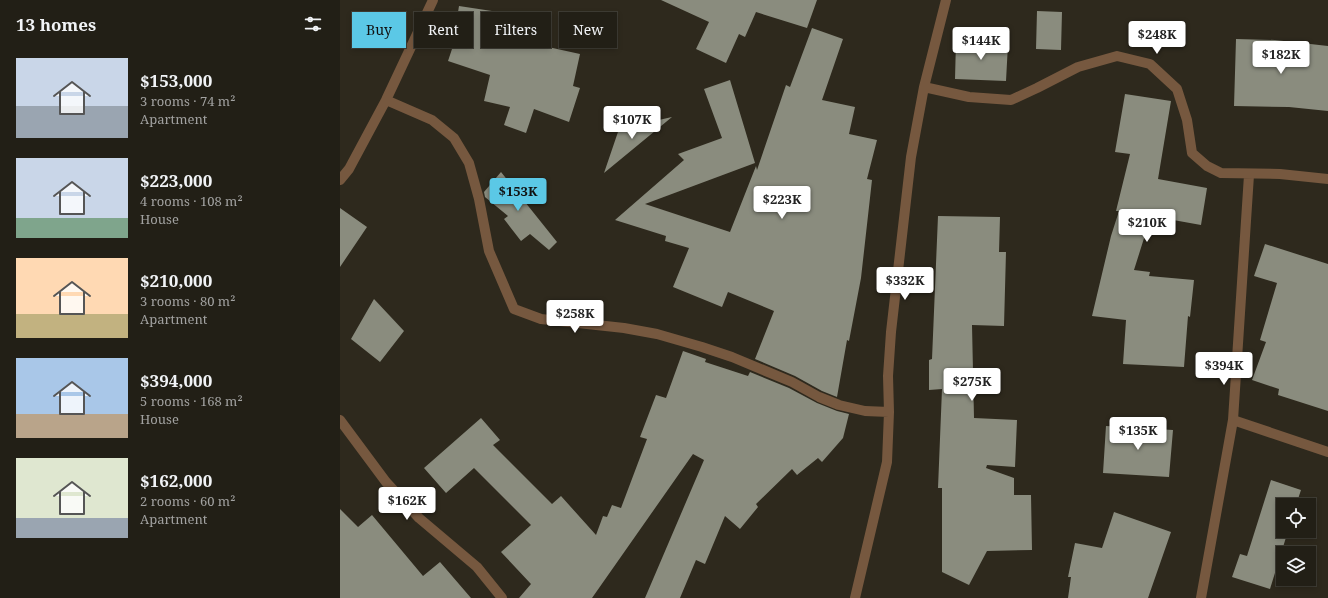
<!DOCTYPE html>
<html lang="en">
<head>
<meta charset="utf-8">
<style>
  body { margin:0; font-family:"Noto Serif",serif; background:#2e2c23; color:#f1f3f6; height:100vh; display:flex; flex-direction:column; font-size:15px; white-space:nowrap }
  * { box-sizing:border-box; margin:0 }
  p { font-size:13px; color:#a2a2a1 }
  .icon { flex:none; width:22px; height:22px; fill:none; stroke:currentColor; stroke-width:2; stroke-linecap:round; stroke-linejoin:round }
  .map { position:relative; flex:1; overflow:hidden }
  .details { display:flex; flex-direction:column; background:#221f16; width:340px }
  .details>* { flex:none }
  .top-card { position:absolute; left:12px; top:12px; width:380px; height:36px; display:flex; gap:8px }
  .buttons { position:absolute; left:936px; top:498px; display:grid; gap:8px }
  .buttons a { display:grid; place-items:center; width:40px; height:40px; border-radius:0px; background:#221f16; box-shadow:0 2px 6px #0003,0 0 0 1px #3f3d35; font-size:20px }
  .price { position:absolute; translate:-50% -34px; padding:0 9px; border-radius:4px; background:#fff; color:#222; font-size:13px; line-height:26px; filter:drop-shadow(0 1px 2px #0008) }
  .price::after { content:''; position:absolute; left:50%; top:24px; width:12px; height:9px; margin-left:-6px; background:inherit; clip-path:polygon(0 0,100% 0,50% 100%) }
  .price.active { background:#5bc8e6; color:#111 }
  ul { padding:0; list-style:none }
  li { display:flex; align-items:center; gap:12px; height:100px; padding:0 16px }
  li span { display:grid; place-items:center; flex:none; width:112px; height:80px; border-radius:0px; color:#555 }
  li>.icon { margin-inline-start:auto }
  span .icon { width:48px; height:48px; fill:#fffc; stroke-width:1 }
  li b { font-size:17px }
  h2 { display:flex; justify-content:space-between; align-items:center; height:48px; padding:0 16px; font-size:17px }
  .pill { padding:0 14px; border-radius:0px; background:#221f16; box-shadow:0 2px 6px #0003,0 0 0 1px #3f3d35; font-size:14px; line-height:36px }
  .pill.active { background:#5bc8e6; color:#111 }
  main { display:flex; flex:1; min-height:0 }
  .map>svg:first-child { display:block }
</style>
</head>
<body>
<main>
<section class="details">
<h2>13 homes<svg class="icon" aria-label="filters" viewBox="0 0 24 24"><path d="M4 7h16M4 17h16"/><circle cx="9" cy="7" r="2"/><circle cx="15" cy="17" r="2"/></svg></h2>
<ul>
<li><span style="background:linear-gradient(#c9d6e8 60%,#9aa5b1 0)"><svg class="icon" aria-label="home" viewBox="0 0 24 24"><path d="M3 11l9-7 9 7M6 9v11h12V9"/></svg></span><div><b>$153,000</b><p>3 rooms · 74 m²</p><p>Apartment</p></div></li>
<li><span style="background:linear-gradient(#c9d6e8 75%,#7fa58c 0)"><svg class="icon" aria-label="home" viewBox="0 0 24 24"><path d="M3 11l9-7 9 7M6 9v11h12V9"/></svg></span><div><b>$223,000</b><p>4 rooms · 108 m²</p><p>House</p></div></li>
<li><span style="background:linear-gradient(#ffd9b3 70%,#c2b280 0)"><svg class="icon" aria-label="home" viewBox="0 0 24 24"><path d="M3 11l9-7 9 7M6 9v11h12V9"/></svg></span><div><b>$210,000</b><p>3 rooms · 80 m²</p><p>Apartment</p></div></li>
<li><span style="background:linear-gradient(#a9c7e8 70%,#b9a48a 0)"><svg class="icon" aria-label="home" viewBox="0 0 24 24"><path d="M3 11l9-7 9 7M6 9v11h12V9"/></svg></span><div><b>$394,000</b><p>5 rooms · 168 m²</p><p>House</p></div></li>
<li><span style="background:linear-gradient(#dfe7d0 75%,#9aa5b1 0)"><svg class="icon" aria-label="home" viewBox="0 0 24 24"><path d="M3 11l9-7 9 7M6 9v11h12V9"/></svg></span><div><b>$162,000</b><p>2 rooms · 60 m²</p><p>Apartment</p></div></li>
</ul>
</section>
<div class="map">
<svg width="988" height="598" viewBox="0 0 988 598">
  <rect width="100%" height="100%" fill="#2e291d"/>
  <!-- building -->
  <path fill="#8a8c7e" d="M321 0H477L467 28 416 12 405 37 399 34 386 63 356 49 369 22Z
    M119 6 205 19 199 45 240 54 233 86 240 88 229 122 194 109 186 133 164 125 170 107 144 101 150 75 108 61 112 49Z
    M697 11 722 12 721 50 696 49Z
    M472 28 503 39 482 100 515 107 509 134 537 140 527 179 532 180 521 278 509 341 507 340 497 397 482 391 455 376 415 359 434 311 388 292 382 307 333 287 349 248 325 241 326 236 275 220 344 160 338 154 382 138 364 89 390 80 415 163 305 204 390 232 416 166 417 170 446 85 450 87Z
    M896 39 935 40 988 46V111L949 107 894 106Z
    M616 41 668 44 666 81 615 79Z
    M785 94 831 101 818 179 867 188 861 225 811 216 794 270 810 272 809 276 854 280 850 317 848 316 844 367 783 364 786 320 752 316 771 236 779 211H776L790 154 775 152Z
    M332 117 264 173 279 129Z
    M161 172 217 242 209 250 190 234 181 241 164 219 168 216 145 197 144 192Z
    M0 208 27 227 0 267Z
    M598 216 660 217 659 252H666L664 326 632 325 634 418 677 420 675 467 647 465 646 468 674 478V495H691L692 550 647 551 629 585 602 572V488H598L602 389 589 390V360L592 359Z
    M925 244 988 264V411L938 395 939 389 912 380 926 342 920 340 937 283 914 276Z
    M34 299 64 331 40 362 11 339Z
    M343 351 366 359 365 362 408 376 410 372 449 388 477 403 497 411 509 414 503 438 482 462 478 458 457 475 452 469 416 504 418 507 400 529 385 516 365 564 356 560 340 598H305L364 460 353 454 252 598H179L191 584 161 552 191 525 134 468 106 493 84 468 141 418 160 440 153 445 212 504 221 496 256 535 263 516 267 517 272 505 281 508 307 439 300 437 316 395 326 398Z
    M766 426 833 430 829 477 763 473Z
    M931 480 961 490 956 505H943V531H948L930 589 892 577 900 554 907 556Z
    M0 509 18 527 32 515 83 576 100 562 131 598H0Z
    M774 512 831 532 808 598H728L731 577H728L735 543 762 548Z"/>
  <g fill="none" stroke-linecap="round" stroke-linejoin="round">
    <!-- street -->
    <path stroke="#76583f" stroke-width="10" d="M584 87 629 97 671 100 697 88 738 67 777 56 810 64 837 89 847 120 852 153 867 166 881 173 940 174 988 179
      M46 100 92 120 114 138 129 163 139 199 149 251 174 309 201 319 284 328 317 334 362 347 392 357 452 382 479 397 499 405 525 411 549 412
      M0 180 9 169 46 100 93 0
      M0 420 46 482 79 518 137 567 162 598
      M893 420 988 452
      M515 598 547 462 549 412 548 376 551 332 571 157 584 87 606 0
      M861 598 893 420 909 175"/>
  </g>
</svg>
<div class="buttons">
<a><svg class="icon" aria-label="locate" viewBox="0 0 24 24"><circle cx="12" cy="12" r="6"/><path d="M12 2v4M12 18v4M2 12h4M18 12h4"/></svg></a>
<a><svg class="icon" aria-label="layers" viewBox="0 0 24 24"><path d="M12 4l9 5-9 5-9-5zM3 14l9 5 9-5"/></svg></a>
</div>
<b class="price" style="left:817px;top:55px">$248K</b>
<b class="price" style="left:641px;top:61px">$144K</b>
<b class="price" style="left:941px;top:75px">$182K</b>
<b class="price" style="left:292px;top:140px">$107K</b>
<b class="price active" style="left:178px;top:212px">$153K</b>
<b class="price" style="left:442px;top:220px">$223K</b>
<b class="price" style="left:807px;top:243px">$210K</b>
<b class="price" style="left:565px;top:301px">$332K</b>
<b class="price" style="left:235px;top:334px">$258K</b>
<b class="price" style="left:884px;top:386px">$394K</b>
<b class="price" style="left:632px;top:402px">$275K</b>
<b class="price" style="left:798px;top:451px">$135K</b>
<b class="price" style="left:67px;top:521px">$162K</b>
<div class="top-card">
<a class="pill active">Buy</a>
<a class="pill">Rent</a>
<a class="pill">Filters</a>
<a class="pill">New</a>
</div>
</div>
</main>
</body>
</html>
